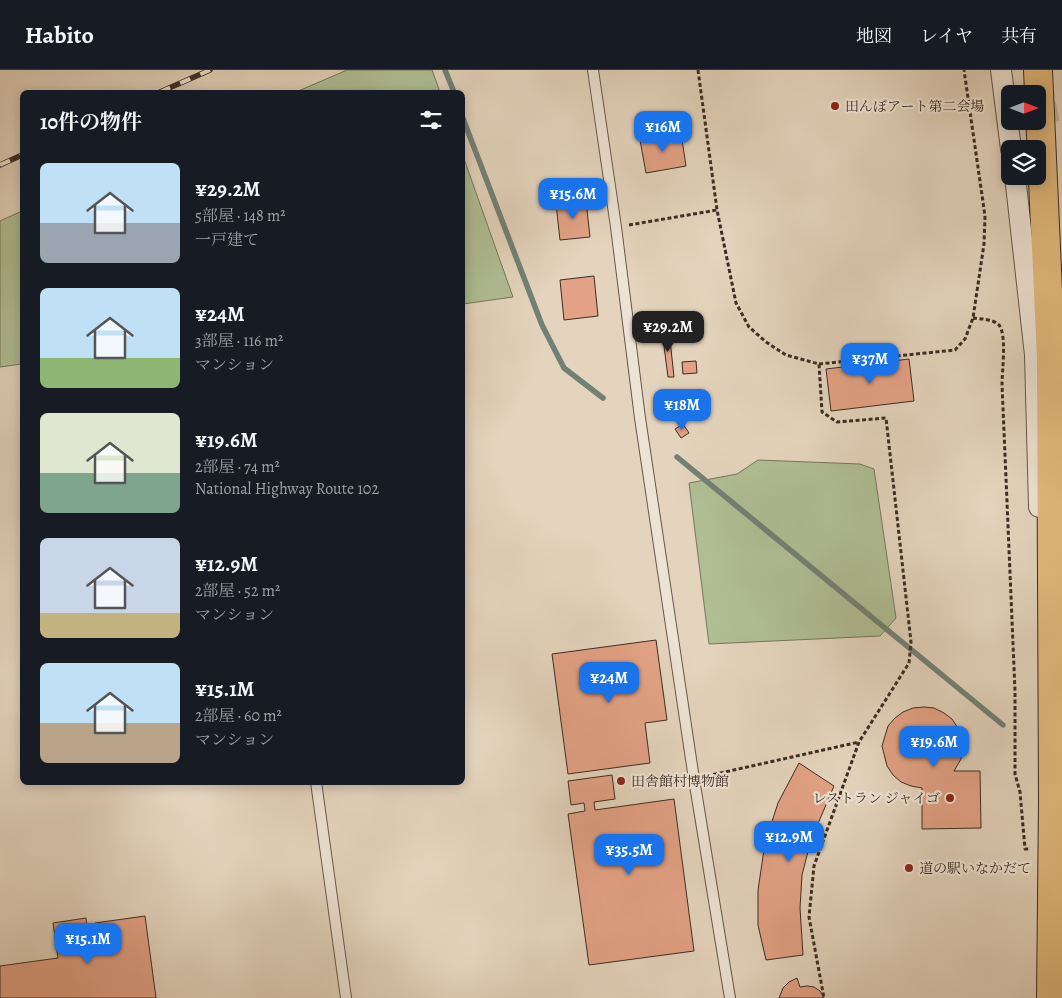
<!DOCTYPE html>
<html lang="ja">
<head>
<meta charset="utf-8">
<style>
  body { margin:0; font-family:Alegreya,"Noto Serif JP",serif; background:#20242c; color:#f1f3f6; height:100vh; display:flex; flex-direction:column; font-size:19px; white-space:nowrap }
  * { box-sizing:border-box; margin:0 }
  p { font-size:16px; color:#9ea1a6 }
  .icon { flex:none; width:28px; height:28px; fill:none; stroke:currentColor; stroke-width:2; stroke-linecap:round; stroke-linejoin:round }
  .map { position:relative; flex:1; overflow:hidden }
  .drawer { position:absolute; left:20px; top:20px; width:445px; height:695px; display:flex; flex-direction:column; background:#171b24; border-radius:8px; box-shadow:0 2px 12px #0003 }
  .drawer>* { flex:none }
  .needle { width:32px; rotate:90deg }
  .controls { position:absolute; left:1001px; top:15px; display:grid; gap:10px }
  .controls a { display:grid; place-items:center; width:45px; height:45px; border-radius:8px; background:#171b24; box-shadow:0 2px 12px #0003; font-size:25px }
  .price { position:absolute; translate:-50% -42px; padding:0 11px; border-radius:10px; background:#1a73e8; color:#fff; font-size:16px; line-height:32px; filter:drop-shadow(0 1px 2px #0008) }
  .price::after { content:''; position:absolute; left:50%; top:30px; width:15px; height:11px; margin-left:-8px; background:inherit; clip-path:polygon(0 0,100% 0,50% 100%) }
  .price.selected { background:#222; color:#fff }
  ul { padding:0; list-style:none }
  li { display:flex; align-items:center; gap:15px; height:125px; padding:0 20px }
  li span { display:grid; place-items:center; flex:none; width:140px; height:100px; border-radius:8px; color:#555 }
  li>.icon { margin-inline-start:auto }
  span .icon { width:60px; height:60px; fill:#fffc; stroke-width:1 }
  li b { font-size:21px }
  h2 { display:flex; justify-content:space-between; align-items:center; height:60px; padding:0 20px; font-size:21px }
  header { display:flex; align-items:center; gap:30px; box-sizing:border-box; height:70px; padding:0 25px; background:#171b24; border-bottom:1px solid #363941 }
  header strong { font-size:24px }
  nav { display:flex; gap:28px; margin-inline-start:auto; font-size:18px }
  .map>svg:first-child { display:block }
</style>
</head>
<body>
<header>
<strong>Habito</strong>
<nav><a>地図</a><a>レイヤ</a><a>共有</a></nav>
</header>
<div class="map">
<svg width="1062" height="928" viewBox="0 0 1062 928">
  <rect width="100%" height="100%" fill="#e4d4bd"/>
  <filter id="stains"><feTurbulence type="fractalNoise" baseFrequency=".004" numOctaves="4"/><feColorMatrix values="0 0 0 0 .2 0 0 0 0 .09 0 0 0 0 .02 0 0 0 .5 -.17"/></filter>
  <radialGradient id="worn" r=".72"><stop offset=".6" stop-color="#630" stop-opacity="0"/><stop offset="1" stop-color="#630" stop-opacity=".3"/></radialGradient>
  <!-- green -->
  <path fill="#b0be94" stroke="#76765c" d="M347 0H432L440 22H296Z
    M462 86H463L513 227 463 234Z
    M22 141V294L0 297V151Z
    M758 390 860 394 874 399 896 548 880 566 709 574 689 413 737 404Z"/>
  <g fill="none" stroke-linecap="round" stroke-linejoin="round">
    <!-- stream -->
    <path stroke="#728175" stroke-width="5.5" d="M445 0 454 22
      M462 46 542 255 564 298 603 328
      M677 387 1003 655"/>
  </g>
  <!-- building -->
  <path fill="#e3a285" stroke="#3b2d25" d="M681 63 686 96 646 103 640 70Z
    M586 131 590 167 560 170 556 134Z
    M594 206 598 246 564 250 560 210Z
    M669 260 674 307H668L662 261Z
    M909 289 914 331 831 341 826 299Z
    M696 291 697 303 683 304 682 292Z
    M683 354 689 363 681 368 675 359Z
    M656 570 667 650 645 653 650 693 568 704 552 584Z
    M924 637 934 638 944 643 952 649 958 658 963 678 961 689 954 701H980L981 758 922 759V718L911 716 901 712 893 705 887 696 882 676 888 656 895 648 903 642 913 638Z
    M799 693 834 716 811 770 802 805 800 838 803 885 766 890 758 855V820L765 773 778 733Z
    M612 705 615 729 594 732 595 740 674 729 694 881 589 895 568 744 585 741 584 733 571 735 568 711Z
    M145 846 156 928H0V896L58 888 53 853 86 848 90 884 99 882 95 853Z
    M797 908 800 917 807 916 814 917 820 921 824 928H779L783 918 789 912Z"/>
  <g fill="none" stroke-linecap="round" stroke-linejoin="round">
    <!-- minor-tunnel -->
    <path stroke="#c2b39f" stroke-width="20" stroke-dasharray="20 10" stroke-linecap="butt" d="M1038 45 1062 40"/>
    <defs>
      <path id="service" d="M593 0 616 157 640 348 694 709 730 928
        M316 712 346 928"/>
      <path id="minor" d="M1001 0 1011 79
        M1015 106 1035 285 1039 437"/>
      <path id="trunk" d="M1038 0 1051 288 1053 731 1051 928"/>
    </defs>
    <!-- service casing -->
    <use href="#service" stroke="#65574b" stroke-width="12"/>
    <!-- minor casing -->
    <use href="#minor" stroke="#65574b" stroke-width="22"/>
    <!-- trunk casing -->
    <use href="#trunk" stroke="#3b2d25" stroke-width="30"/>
    <!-- path -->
    <path stroke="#3b2d25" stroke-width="3" stroke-dasharray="4 2.5" stroke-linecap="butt" d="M698 0 717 140
      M629 155 717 140 736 233 749 257 766 272 786 285 819 294 822 342 837 352 886 348 911 572 909 593 859 672 814 796 809 847 824 928
      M973 248C981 249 993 249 999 255 1007 265 1002 301 1002 314L1015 621V704L1020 722 1025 779H1030
      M819 294 955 280 965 269 973 248 984 174 985 146 964 0
      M707 706 859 672"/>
    <!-- service -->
    <use href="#service" stroke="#ede3d4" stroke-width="10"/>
    <!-- minor -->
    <use href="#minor" stroke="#ede3d4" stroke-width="20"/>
    <!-- trunk -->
    <use href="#trunk" stroke="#e2ba7e" stroke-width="28"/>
    <defs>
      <path id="rail" d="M160 22 210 0
        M0 95 22 85"/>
    </defs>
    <!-- rail casing -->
    <use href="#rail" stroke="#3b2d25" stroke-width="5.5"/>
    <!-- rail -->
    <use href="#rail" stroke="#ede3d4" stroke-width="4" stroke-dasharray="11" stroke-linecap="butt"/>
  </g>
  <!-- markers -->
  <g fill="#8f2418" stroke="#ede3d4" stroke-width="2">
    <circle cx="835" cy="36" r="5"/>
    <circle cx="621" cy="711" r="5"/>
    <circle cx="950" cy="728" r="5"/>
    <circle cx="909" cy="798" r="5"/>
  </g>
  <g text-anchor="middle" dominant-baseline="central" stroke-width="4.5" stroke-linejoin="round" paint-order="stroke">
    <!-- poi labels -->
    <g font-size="14" fill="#3b2d25" stroke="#ede3d4" text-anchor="start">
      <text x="845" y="36">田んぼアート第二会場</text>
      <text x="631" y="711">田舎館村博物館</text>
      <text x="940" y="728" text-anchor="end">レストラン ジャイゴ</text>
      <text x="919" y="798">道の駅いなかだて</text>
    </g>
  </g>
  <rect width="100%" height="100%" filter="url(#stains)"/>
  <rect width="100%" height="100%" fill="url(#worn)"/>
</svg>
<div class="controls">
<a><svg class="needle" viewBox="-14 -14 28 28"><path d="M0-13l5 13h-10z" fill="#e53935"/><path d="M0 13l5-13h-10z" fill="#9ea1a6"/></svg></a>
<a><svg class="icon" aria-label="layers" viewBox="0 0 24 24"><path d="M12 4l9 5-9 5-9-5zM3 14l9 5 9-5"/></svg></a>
</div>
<b class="price" style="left:663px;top:83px">¥16M</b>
<b class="price" style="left:573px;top:150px">¥15.6M</b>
<b class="price selected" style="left:668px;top:283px">¥29.2M</b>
<b class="price" style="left:870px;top:315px">¥37M</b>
<b class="price" style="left:682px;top:361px">¥18M</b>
<b class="price" style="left:609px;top:634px">¥24M</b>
<b class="price" style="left:934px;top:698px">¥19.6M</b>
<b class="price" style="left:789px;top:793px">¥12.9M</b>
<b class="price" style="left:629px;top:806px">¥35.5M</b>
<b class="price" style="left:88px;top:895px">¥15.1M</b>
<section class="drawer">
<h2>10件の物件<svg class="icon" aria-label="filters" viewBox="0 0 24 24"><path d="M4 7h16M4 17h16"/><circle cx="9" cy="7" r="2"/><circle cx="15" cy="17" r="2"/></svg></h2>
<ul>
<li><span style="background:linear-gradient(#bfe0f5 60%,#9aa5b1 0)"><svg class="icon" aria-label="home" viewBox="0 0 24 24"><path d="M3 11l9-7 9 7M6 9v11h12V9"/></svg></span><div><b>¥29.2M</b><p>5部屋 · 148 m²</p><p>一戸建て</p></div></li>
<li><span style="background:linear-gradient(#bfe0f5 70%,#8fb573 0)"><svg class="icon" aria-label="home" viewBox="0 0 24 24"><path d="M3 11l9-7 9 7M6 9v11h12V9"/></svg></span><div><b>¥24M</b><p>3部屋 · 116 m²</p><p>マンション</p></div></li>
<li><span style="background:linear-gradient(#dfe7d0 60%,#7fa58c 0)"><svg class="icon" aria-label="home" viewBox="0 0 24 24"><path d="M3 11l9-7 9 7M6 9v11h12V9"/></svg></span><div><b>¥19.6M</b><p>2部屋 · 74 m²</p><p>National Highway Route 102</p></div></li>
<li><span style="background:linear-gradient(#c9d6e8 75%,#c2b280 0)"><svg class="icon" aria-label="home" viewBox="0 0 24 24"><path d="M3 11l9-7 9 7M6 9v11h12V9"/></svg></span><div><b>¥12.9M</b><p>2部屋 · 52 m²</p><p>マンション</p></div></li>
<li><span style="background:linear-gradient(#bfe0f5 60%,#b9a48a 0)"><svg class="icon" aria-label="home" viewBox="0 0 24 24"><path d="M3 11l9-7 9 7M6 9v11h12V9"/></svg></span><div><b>¥15.1M</b><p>2部屋 · 60 m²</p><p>マンション</p></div></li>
</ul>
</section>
</div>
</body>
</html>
